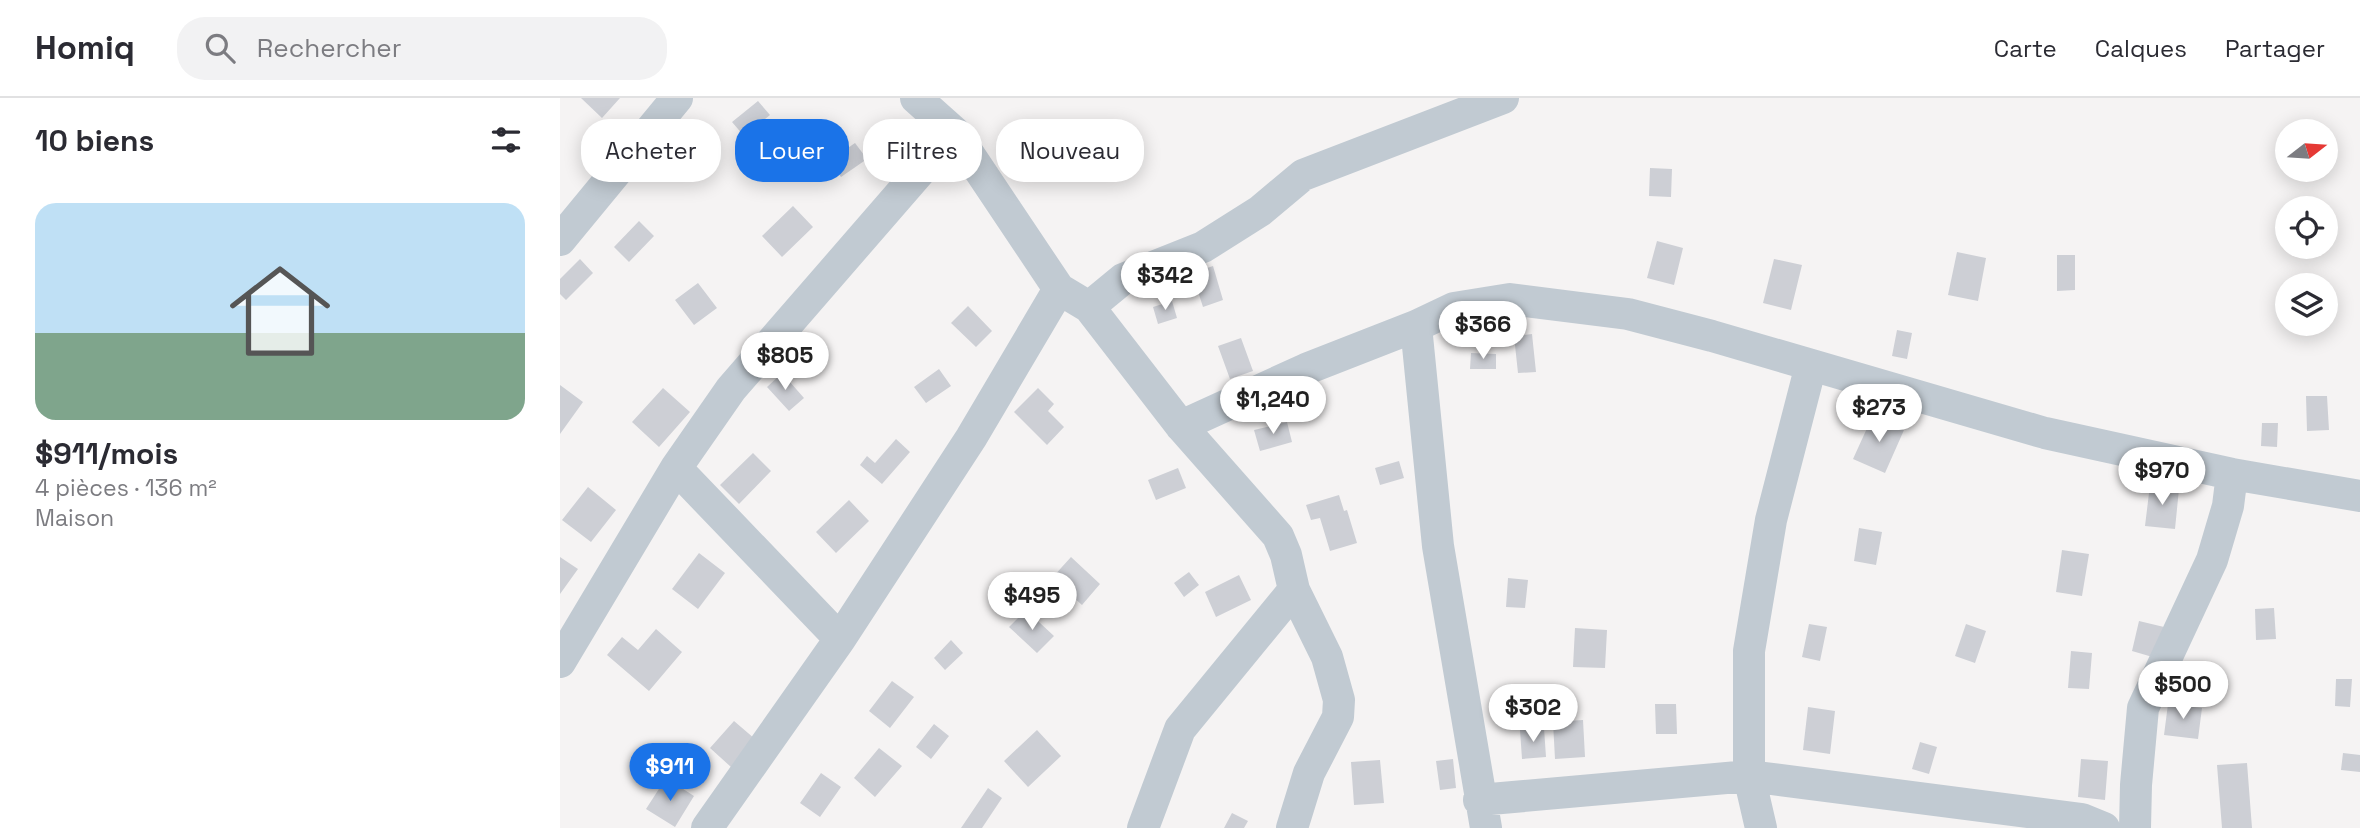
<!DOCTYPE html>
<html lang="fr">
<head>
<meta charset="utf-8">
<style>
  body { margin:0; font-family:"Space Grotesk",sans-serif; background:#f2f2f3; color:#2b2b33; height:100vh; display:flex; flex-direction:column; font-size:26px; white-space:nowrap }
  * { box-sizing:border-box; margin:0 }
  p { font-size:23px; color:#7c7c81 }
  .icon { flex:none; width:38px; height:38px; fill:none; stroke:currentColor; stroke-width:2; stroke-linecap:round; stroke-linejoin:round }
  .map { position:relative; flex:1; overflow:hidden }
  .details { display:flex; flex-direction:column; background:#fff; width:560px }
  .details>* { flex:none }
  .top-card { position:absolute; left:21px; top:21px; width:665px; height:63px; display:flex; gap:14px }
  .needle { width:46px; rotate:73deg }
  .fabs { position:absolute; left:1715px; top:21px; display:grid; gap:14px }
  .fabs a { display:grid; place-items:center; width:63px; height:63px; border-radius:50%; background:#fff; box-shadow:0 4px 18px #0003; font-size:35px }
  .price { position:absolute; translate:-50% -60px; padding:0 16px; border-radius:24px; background:#fff; color:#222; font-size:23px; line-height:46px; filter:drop-shadow(0 2px 4px #0008) }
  .price::after { content:''; position:absolute; left:50%; top:42px; width:21px; height:16px; margin-left:-10px; background:inherit; clip-path:polygon(0 0,100% 0,50% 100%) }
  .price.current { background:#1a73e8; color:#fff }
  ul { padding:0; list-style:none }
  li { display:grid; align-content:center; gap:14px; height:371px; padding:0 35px }
  li+li { border-top:2px solid #e1e1e2 }
  li span { display:grid; place-items:center; height:217px; border-radius:21px; color:#555 }
  li>.icon { margin-inline-start:auto }
  span .icon { width:126px; height:126px; fill:#fffc; stroke-width:1 }
  li b { font-size:30px }
  h2 { display:flex; justify-content:space-between; align-items:center; height:84px; padding:0 35px; font-size:30px }
  .chip { padding:0 24px; border-radius:28px; background:#fff; box-shadow:0 4px 18px #0003; font-size:24px; line-height:63px }
  .chip.current { background:#1a73e8; color:#fff }
  header { display:flex; align-items:center; gap:42px; box-sizing:border-box; height:98px; padding:0 35px; background:#fff; border-bottom:2px solid #e1e1e2 }
  header strong { font-size:33px }
  nav { display:flex; gap:38px; margin-inline-start:auto; font-size:24px }
  .search { width:490px; height:63px; background:#f2f2f3; display:flex; align-items:center; gap:18px; box-sizing:border-box; padding:0 24px; border-radius:28px; color:#7c7c81; font-size:26px }
  main { display:flex; flex:1; min-height:0 }
  .map>svg:first-child { display:block }
</style>
</head>
<body>
<header>
<strong>Homiq</strong>
<div class="search"><svg class="icon" aria-label="search" viewBox="0 0 24 24"><circle cx="10" cy="10" r="6"/><path d="M15 15l6 6"/></svg>Rechercher</div>
<nav><a>Carte</a><a>Calques</a><a>Partager</a></nav>
</header>
<main>
<section class="details">
<h2>10 biens<svg class="icon" aria-label="filters" viewBox="0 0 24 24"><path d="M4 7h16M4 17h16"/><circle cx="9" cy="7" r="2"/><circle cx="15" cy="17" r="2"/></svg></h2>
<ul>
<li><span style="background:linear-gradient(#bfe0f5 60%,#7fa58c 0)"><svg class="icon" aria-label="home" viewBox="0 0 24 24"><path d="M3 11l9-7 9 7M6 9v11h12V9"/></svg></span><div><b>$911/mois</b><p>4 pièces · 136 m²</p><p>Maison</p></div></li>
</ul>
</section>
<div class="map">
<svg width="1800" height="730" viewBox="0 0 1800 730">
  <rect width="100%" height="100%" fill="#f5f3f3"/>
  <!-- building -->
  <path fill="#cdcfd5" d="M21 0H60L42 20Z
    M198 3 210 17 184 38 172 24Z
    M295 45 307 61 281 79 269 63Z
    M1090 70 1112 71 1111 99 1089 98Z
    M233 108 253 129 222 159 202 138Z
    M79 123 94 138 69 164 54 149Z
    M1097 143 1123 150 1114 187 1087 180Z
    M1397 154 1426 160 1418 203 1388 197Z
    M1497 157H1515V192L1497 193Z
    M20 161 33 175 6 202 0 196V181Z
    M1214 161 1242 167 1231 212 1203 205Z
    M653 168 663 202 643 209 632 175Z
    M138 185 157 210 134 227 115 202Z
    M612 203 617 220 598 226 593 209Z
    M408 208 432 233 416 249 391 225Z
    M1337 232 1352 235 1347 261 1332 258Z
    M972 236 976 274 958 275 954 238Z
    M681 240 693 273 670 281 658 248Z
    M911 255 936 256V271H910Z
    M379 271 391 288 366 305 354 289Z
    M222 275 244 300 229 313 207 289Z
    M0 287 23 304 0 336Z
    M103 290 130 314 99 349 72 324Z
    M478 290 494 306 488 313 504 329 487 347 454 314Z
    M1746 298H1767L1769 332 1747 333Z
    M1313 317 1344 332 1325 375 1293 361Z
    M727 324 732 344 700 353 694 332Z
    M1702 325H1718L1717 349 1701 348Z
    M336 341 350 354 322 386 300 367 307 358 315 365Z
    M193 355 211 373 179 406 160 387Z
    M839 363 844 380 820 387 815 370Z
    M618 370 626 390 596 402 588 382Z
    M1590 387 1619 391 1615 431 1585 428Z
    M28 389 56 412 31 444 2 422Z
    M779 397 784 413 787 412 797 445 770 453 760 420 751 422 746 407Z
    M289 402 309 423 276 455 256 434Z
    M1299 430 1322 434 1316 467 1294 463Z
    M1502 452 1529 456 1522 498 1496 494Z
    M139 455 165 475 138 511 112 491Z
    M0 459 18 471 0 496Z
    M511 459 540 486 522 507 492 480Z
    M629 474 639 487 624 499 614 485Z
    M679 477 691 502 656 519 645 494Z
    M948 480 968 482 965 510 946 509Z
    M1714 510 1716 541 1696 542 1695 511Z
    M466 512 494 538 477 555 449 529Z
    M1579 523 1604 529 1596 560 1572 553Z
    M1249 526 1267 529 1260 563 1242 559Z
    M1406 526 1426 533 1415 565 1395 558Z
    M1015 530 1047 532 1045 570 1013 569Z
    M96 531 122 554 89 593 47 557 62 539 78 552Z
    M391 542 403 555 385 572 374 560Z
    M1511 553 1532 555 1529 591 1508 590Z
    M1776 581H1792L1790 609 1775 608Z
    M332 583 354 599 330 630 309 613Z
    M1095 606H1116L1117 636H1096Z
    M1608 606 1642 610 1638 641 1604 637Z
    M1248 609 1275 613 1270 656 1243 652Z
    M1023 622 1025 659 995 661 993 624Z
    M174 623 195 641 171 669 150 650Z
    M374 626 389 638 371 661 356 649Z
    M984 630 986 659 962 661 960 632Z
    M477 632 501 658 468 689 444 663Z
    M1360 644 1377 649 1369 676 1352 671Z
    M319 650 342 668 315 699 294 680Z
    M1783 655 1800 657V674L1781 672Z
    M893 661 896 690 880 692 876 663Z
    M1521 661 1548 663 1545 702 1518 699Z
    M820 662 824 705 794 707 791 664Z
    M1687 665 1692 730H1662L1657 667Z
    M261 675 281 689 260 719 240 705Z
    M106 680 134 698 115 729 86 711Z
    M428 690 442 700 422 730H401Z
    M672 715 688 723 684 730H664Z"/>
  <g fill="none" stroke-linecap="round" stroke-linejoin="round">
    <!-- street -->
    <path stroke="#c1cad2" stroke-width="32" d="M356 0 394 34 499 191 529 209 621 328 718 438 726 457 734 492 767 559 779 602 778 619 749 675 732 730
      M0 142 117 0
      M529 209 563 181 643 149 700 113 743 77 943 0
      M856 228 878 448 926 730
      M621 328 746 271 856 228 894 210 950 201 1068 216 1152 238 1485 335 1672 376 1800 398
      M116 370 280 541
      M0 564 116 370 171 291 394 34
      M919 702 1189 678 1522 721 1544 730
      M147 730 280 541 411 340 499 191
      M583 730 620 631 734 492
      M1201 730 1189 678V553L1211 422 1251 267
      M1575 730 1576 687 1583 610 1652 462 1668 408 1672 376"/>
  </g>
</svg>
<div class="fabs">
<a><svg class="needle" viewBox="-14 -14 28 28"><path d="M0-13l5 13h-10z" fill="#e53935"/><path d="M0 13l5-13h-10z" fill="#7c7c81"/></svg></a>
<a><svg class="icon" aria-label="locate" viewBox="0 0 24 24"><circle cx="12" cy="12" r="6"/><path d="M12 2v4M12 18v4M2 12h4M18 12h4"/></svg></a>
<a><svg class="icon" aria-label="layers" viewBox="0 0 24 24"><path d="M12 4l9 5-9 5-9-5zM3 14l9 5 9-5"/></svg></a>
</div>
<b class="price" style="left:605px;top:214px">$342</b>
<b class="price" style="left:923px;top:263px">$366</b>
<b class="price" style="left:225px;top:294px">$805</b>
<b class="price" style="left:713px;top:338px">$1,240</b>
<b class="price" style="left:1319px;top:346px">$273</b>
<b class="price" style="left:1602px;top:409px">$970</b>
<b class="price" style="left:472px;top:534px">$495</b>
<b class="price" style="left:1623px;top:623px">$500</b>
<b class="price" style="left:973px;top:646px">$302</b>
<b class="price current" style="left:110px;top:705px">$911</b>
<div class="top-card">
<a class="chip">Acheter</a>
<a class="chip current">Louer</a>
<a class="chip">Filtres</a>
<a class="chip">Nouveau</a>
</div>
</div>
</main>
</body>
</html>
